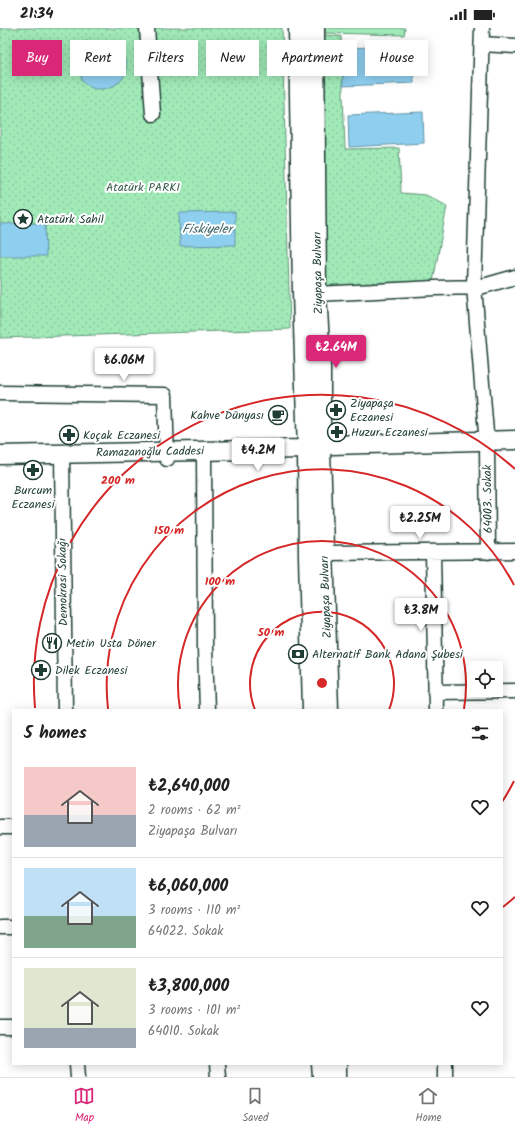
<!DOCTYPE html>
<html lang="en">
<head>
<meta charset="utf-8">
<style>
  body { margin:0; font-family:Kalam,sans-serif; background:#f6f6f6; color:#222; height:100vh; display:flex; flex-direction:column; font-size:15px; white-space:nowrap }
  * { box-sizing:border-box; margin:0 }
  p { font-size:13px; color:#767676 }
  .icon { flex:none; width:22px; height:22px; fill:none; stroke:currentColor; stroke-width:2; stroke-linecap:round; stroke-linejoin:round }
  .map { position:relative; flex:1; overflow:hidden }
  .panel { position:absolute; left:12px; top:681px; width:491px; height:356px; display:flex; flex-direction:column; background:#fff; border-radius:0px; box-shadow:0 2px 10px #0003 }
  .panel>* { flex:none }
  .banner { position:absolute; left:12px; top:12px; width:491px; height:36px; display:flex; gap:8px }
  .fabs { position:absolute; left:467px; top:633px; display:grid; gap:8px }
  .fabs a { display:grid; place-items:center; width:36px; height:36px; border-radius:0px; background:#fff; box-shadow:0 2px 10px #0003; font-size:20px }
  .price { position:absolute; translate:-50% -34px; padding:0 9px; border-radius:4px; background:#fff; color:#222; font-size:13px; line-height:26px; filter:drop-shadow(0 1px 2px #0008) }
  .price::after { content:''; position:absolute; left:50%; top:24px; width:12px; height:9px; margin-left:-6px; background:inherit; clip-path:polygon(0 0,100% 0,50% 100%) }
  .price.selected { background:#db2777; color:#fff }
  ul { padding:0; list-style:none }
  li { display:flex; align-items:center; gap:12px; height:100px; padding:0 12px }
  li+li { border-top:1px solid #e0e0e0 }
  li span { display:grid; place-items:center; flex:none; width:112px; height:80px; border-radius:0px; color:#555 }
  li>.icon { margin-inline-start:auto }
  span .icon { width:48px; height:48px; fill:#fffc; stroke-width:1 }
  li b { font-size:17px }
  h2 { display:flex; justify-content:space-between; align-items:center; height:48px; padding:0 12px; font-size:17px }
  .pill { padding:0 14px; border-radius:0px; background:#fff; box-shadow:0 2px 10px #0003; font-size:14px; line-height:36px }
  .pill.selected { background:#db2777; color:#fff }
  .status { display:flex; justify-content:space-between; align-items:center; height:28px; padding:0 20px; background:#fff; direction:ltr }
  .status svg { height:11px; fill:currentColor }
  .tab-bar { display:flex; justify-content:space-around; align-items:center; height:56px; border-top:1px solid #e0e0e0; background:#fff; font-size:11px; color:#767676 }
  .tab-bar a { display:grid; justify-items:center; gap:2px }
  .tab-bar .selected { color:#db2777 }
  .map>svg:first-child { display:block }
</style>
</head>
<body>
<div class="status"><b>21:34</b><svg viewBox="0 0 49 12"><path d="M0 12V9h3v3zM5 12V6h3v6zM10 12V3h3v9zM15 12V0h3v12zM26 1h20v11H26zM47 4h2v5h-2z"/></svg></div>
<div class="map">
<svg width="515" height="1049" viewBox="0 0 515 1049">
  <defs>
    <pattern id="park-dots" width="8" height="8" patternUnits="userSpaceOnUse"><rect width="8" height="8" fill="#a1eab8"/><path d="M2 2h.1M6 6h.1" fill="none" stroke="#8aca9f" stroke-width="1.8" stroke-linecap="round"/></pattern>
  </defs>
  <rect width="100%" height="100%" fill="#fff"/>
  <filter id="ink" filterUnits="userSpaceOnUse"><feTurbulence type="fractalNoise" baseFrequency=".025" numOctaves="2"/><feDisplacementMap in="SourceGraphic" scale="8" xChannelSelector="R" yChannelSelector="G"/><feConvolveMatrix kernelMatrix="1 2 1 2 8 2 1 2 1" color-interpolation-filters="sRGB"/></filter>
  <g filter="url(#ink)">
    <!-- green -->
    <path fill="#a1eab8" stroke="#609476" d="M325 0H405L404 7 325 5Z"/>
    <!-- park -->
    <path fill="url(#park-dots)" stroke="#609476" d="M0 0H282L290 301 0 310Z
      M323 7 341 8 345 121 399 120 401 165 426 167 447 178 433 254 324 272Z"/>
    <!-- water -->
    <path fill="#8eceef" stroke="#6294a4" d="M88 13C99 15 116 19 124 30 126 33 126 38 126 42 124 56 106 64 92 60 88 58 85 55 82 53L79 40 81 33 86 30 92 31 94 30 80 21 79 18 80 16Z
      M412 18 414 55 343 58 342 20Z
      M423 84 424 115 349 119 348 87Z
      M235 184V217L180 218 179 185Z
      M45 195 46 228H0V196Z"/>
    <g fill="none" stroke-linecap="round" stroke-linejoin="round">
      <defs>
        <path id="minor" d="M147 0 153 86
          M482 0 474 258 487 417 488 524
          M482 16 515 18
          M317 266 435 260 480 259 515 249
          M0 365 165 367 167 431
          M204 423 205 620 207 682
          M62 425 65 682
          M325 525 515 523
          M433 525 436 682
          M435 664 515 663
          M0 799H13
          M0 899H13
          M0 999H13
          M77 1036 78 1049
          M217 1036 218 1049
          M445 1036V1049"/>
        <path id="major" d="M298 0 302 265 307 424 308 528 312 682
          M315 0 317 266 321 331V422L329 682
          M0 427 300 421 331 417 515 412
          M321 1036 322 1049
          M337 1036V1049"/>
      </defs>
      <!-- minor casing -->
      <use href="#minor" stroke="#1f3d34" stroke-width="17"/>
      <!-- major casing -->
      <use href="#major" stroke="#1f3d34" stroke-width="21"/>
      <!-- minor -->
      <use href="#minor" stroke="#fff" stroke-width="14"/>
      <!-- major -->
      <use href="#major" stroke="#fff" stroke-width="18"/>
    </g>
  </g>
  <!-- distance rings -->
  <g fill="none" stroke="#d62828" stroke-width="2">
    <path d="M255 682A72 72 0 1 1 389 682"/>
    <path d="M180 681A144 144 0 1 1 464 681"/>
    <path d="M514 753A216 216 0 0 1 502 774M108 681A216 216 0 0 1 514 557"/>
    <path d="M515 869A288 288 0 0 1 503 879M35 680A288 288 0 0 1 515 441"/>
  </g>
  <!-- icons -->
  <defs>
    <symbol id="sight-ring" viewBox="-11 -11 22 22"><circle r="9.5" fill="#fff" stroke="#1f3d34" stroke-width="1.5"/><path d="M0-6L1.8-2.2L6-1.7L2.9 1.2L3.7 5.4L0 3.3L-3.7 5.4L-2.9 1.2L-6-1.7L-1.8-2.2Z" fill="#1f3d34"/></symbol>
    <symbol id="pharmacy-ring" viewBox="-11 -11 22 22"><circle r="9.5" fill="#fff" stroke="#1f3d34" stroke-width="1.5"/><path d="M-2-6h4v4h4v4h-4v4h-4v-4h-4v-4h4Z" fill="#1f3d34"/></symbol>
    <symbol id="cafe-ring" viewBox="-11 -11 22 22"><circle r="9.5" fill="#fff" stroke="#1f3d34" stroke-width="1.5"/><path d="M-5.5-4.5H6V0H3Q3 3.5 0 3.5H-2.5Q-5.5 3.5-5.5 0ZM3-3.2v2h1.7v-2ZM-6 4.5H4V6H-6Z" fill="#1f3d34"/></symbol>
    <symbol id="restaurant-ring" viewBox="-11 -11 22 22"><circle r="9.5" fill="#fff" stroke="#1f3d34" stroke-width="1.5"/><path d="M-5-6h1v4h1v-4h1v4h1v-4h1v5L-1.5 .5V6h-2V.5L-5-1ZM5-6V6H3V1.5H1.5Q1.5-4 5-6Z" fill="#1f3d34"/></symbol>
    <symbol id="bank-ring" viewBox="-11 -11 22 22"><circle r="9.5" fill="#fff" stroke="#1f3d34" stroke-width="1.5"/><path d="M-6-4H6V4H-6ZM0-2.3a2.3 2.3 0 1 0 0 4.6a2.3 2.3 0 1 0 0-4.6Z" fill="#1f3d34"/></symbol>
  </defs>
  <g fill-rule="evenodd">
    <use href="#sight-ring" x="12" y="180" width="22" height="22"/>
    <use href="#pharmacy-ring" x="325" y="371" width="22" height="22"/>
    <use href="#cafe-ring" x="267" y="376" width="22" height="22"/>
    <use href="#pharmacy-ring" x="326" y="393" width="22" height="22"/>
    <use href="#pharmacy-ring" x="58" y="396" width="22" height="22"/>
    <use href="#pharmacy-ring" x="22" y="431" width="22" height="22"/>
    <use href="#restaurant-ring" x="41" y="604" width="22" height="22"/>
    <use href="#bank-ring" x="287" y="615" width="22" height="22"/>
    <use href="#pharmacy-ring" x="30" y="631" width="22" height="22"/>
  </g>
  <g text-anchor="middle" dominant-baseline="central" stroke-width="4" stroke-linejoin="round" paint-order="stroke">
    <!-- park labels -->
    <g font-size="12" fill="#39604e" stroke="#fff">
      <text x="143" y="159">Atatürk PARKI</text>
    </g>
    <!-- poi labels -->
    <g font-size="12" fill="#1f3d34" stroke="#fff" text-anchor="start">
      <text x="37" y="191">Atatürk Sahil</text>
      <text x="350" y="375">Ziyapaşa<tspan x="350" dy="14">Eczanesi</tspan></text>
      <text x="264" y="387" text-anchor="end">Kahve Dünyası</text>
      <text x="351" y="404">Huzur Eczanesi</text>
      <text x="83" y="407">Koçak Eczanesi</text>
      <text x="33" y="462" text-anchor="middle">Burcum<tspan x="33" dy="14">Eczanesi</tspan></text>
      <text x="66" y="615">Metin Usta Döner</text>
      <text x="312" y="626">Alternatif Bank Adana Şubesi</text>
      <text x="55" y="642">Dilek Eczanesi</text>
    </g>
    <!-- street labels -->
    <g font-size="12" fill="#1f3d34" stroke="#fff">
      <text transform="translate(318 245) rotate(-91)">Ziyapaşa Bulvarı</text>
      <text transform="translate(150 424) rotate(-1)">Ramazanoğlu Caddesi</text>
      <text transform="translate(488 471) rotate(-91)">64003. Sokak</text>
      <text transform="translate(63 554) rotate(-91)">Demokrasi Sokağı</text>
      <text transform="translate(326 569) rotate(-92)">Ziyapaşa Bulvarı</text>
    </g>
    <!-- water labels -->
    <g font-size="13" font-style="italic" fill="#3b6163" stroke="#fff">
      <text x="207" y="201">Fiskiyeler</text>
    </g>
  </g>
  <circle cx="322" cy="655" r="6" fill="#d62828" stroke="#fff" stroke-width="2"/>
  <g font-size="12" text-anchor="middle" font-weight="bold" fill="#d62828" stroke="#fff" stroke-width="4" stroke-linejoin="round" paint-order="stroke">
    <text x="118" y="456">200 m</text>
    <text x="169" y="506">150 m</text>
    <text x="220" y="557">100 m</text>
    <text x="271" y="608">50 m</text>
  </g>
</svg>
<div class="fabs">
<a><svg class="icon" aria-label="locate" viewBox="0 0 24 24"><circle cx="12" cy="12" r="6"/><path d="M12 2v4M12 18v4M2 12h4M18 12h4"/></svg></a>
</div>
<b class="price selected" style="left:336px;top:341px">₺2.64M</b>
<b class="price" style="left:124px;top:354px">₺6.06M</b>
<b class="price" style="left:258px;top:444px">₺4.2M</b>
<b class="price" style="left:420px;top:512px">₺2.25M</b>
<b class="price" style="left:421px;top:604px">₺3.8M</b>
<div class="banner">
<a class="pill selected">Buy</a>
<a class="pill">Rent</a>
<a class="pill">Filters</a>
<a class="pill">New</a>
<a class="pill">Apartment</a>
<a class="pill">House</a>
</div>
<section class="panel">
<h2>5 homes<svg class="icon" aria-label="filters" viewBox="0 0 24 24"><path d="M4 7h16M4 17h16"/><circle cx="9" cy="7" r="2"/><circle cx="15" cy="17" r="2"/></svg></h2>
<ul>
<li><span style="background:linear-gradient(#f6c9c9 60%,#9aa5b1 0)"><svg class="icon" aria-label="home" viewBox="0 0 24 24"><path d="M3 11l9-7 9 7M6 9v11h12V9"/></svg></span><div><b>₺2,640,000</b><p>2 rooms · 62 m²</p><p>Ziyapaşa Bulvarı</p></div><svg class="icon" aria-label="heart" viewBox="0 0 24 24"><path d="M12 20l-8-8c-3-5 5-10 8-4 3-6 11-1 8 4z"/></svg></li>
<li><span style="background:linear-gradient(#bfe0f5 60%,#7fa58c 0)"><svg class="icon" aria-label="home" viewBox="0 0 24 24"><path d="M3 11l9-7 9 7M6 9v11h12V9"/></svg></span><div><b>₺6,060,000</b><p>3 rooms · 110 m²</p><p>64022. Sokak</p></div><svg class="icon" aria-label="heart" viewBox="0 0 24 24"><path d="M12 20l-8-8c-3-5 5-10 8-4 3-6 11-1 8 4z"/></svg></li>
<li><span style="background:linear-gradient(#dfe7d0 75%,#9aa5b1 0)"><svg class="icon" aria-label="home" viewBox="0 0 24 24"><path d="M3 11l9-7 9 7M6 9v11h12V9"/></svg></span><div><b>₺3,800,000</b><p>3 rooms · 101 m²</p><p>64010. Sokak</p></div><svg class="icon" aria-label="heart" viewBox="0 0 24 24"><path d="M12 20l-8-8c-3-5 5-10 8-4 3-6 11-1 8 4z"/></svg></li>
</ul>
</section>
</div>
<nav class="tab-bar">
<a class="selected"><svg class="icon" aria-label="map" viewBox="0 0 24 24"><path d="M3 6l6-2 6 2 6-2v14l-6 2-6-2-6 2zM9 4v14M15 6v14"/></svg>Map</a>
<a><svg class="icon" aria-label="saved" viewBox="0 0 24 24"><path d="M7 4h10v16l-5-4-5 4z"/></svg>Saved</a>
<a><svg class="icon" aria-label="home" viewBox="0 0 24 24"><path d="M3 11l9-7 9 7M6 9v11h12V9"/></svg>Home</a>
</nav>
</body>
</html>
